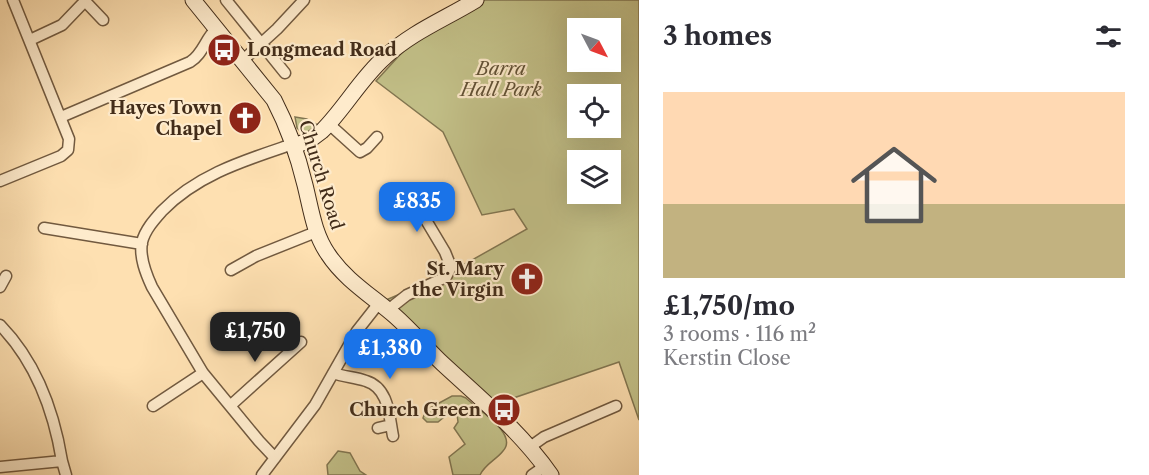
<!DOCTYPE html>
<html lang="en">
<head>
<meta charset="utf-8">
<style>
  body { margin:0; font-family:"Libre Caslon Text",serif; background:#f2f2f3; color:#2b2b33; height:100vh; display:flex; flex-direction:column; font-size:22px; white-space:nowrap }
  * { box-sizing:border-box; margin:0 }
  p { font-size:20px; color:#7c7c81 }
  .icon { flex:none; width:33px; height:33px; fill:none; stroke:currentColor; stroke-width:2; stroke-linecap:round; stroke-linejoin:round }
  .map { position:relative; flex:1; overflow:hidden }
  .side { display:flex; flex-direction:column; background:#fff; width:510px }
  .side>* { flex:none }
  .needle { width:39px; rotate:131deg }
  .controls { position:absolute; left:567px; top:18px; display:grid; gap:12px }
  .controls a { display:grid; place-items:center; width:54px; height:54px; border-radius:0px; background:#fff; box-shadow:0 6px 24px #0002; font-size:30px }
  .price { position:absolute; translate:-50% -51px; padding:0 14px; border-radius:12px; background:#1a73e8; color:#fff; font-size:20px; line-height:39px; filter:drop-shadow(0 2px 3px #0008) }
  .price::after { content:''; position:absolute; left:50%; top:36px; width:18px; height:14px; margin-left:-9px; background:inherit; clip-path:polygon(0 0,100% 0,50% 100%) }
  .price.current { background:#222; color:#fff }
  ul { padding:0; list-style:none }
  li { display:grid; align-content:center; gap:12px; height:318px; padding:0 24px }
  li+li { border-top:2px solid #e1e1e2 }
  li span { display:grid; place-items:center; height:186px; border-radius:0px; color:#555 }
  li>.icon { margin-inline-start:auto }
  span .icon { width:108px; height:108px; fill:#fffc; stroke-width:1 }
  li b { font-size:26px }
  h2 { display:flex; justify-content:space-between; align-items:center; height:72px; padding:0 24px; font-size:26px }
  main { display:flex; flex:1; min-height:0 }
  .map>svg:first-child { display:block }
</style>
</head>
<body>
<main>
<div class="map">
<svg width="639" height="475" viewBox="0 0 639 475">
  <rect width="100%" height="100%" fill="#fee0b1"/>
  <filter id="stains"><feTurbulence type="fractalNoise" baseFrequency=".00333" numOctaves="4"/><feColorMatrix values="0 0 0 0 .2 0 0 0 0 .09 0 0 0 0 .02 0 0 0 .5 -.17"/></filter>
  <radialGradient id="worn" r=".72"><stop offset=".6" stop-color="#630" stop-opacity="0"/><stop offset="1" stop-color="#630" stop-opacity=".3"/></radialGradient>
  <!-- green -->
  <path fill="#c3c189" stroke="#827651" stroke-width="1.5" fill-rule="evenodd" d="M481 0H639V420L619 362 490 406 379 303 449 273 527 229 514 209 482 215 443 132 376 81 417 36ZM578 28H610V62H578ZM578 94H610V128H578ZM578 160H610V194H578Z
    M295 117 307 119 318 125 307 134H303L297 128Z
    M452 396H461L466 398C477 409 519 434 503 451 496 460 485 464 480 475H453L449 457 465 444 454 428 458 422 457 414 449 413 438 422H427L423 418 426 410Z
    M338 451 350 453 360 471 366 475H328L327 465Z"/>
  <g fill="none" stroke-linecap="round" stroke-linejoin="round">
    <defs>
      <path id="street" d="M84 0 103 20
        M226 0 285 73
        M30 40 62 25 85 1
        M242 61 277 29 304 0
        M61 117 190 62C203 54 205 39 216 29
        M329 124 360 152 367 148 377 137
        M0 181 61 156 68 150 69 139 13 0
        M44 228 142 244
        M231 270 256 256 316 232
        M0 287 6 276
        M388 310 407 295 446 277 451 267 445 252 408 190
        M0 325C36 362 54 412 62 461
        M333 373C344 377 355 377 366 381 389 388 389 416 393 436
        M153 406 203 373
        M230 406 301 342
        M378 428 391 425
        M530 447 544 437 616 406
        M275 458 259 441 203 373 152 287C146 274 139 257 142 242 145 230 154 220 162 211 198 174 246 160 293 144
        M0 467 62 461 66 475
        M262 475 315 405 357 331 379 303
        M532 475 545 466"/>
      <path id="secondary" d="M193 0 274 100C288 127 298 156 305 185 311 209 314 234 328 254 345 280 372 296 395 316 412 331 427 349 443 364 482 400 521 432 551 475
        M294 146 310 140 322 131C345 108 361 78 385 57 412 32 445 19 476 0"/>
    </defs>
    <!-- street casing -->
    <use href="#street" stroke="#71593f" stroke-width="13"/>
    <!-- secondary casing -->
    <use href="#secondary" stroke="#422c19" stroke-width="17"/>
    <!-- street -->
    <use href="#street" stroke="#feebcc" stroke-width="10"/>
    <!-- secondary -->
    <use href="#secondary" stroke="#feebcc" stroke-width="15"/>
  </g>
  <!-- icons -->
  <defs>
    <symbol id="bus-disc" viewBox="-11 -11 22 22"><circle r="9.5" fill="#8f2418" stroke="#feebcc"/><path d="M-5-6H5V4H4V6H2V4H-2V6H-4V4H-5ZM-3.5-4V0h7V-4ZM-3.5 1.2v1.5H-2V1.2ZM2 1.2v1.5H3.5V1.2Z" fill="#fff"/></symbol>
    <symbol id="church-disc" viewBox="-11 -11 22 22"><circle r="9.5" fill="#8f2418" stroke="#feebcc"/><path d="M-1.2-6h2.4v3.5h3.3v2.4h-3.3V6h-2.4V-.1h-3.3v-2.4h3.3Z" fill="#fff"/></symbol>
  </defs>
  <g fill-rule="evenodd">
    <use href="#bus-disc" x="205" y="31" width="38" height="38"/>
    <use href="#church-disc" x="226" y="99" width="38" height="38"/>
    <use href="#church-disc" x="508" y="260" width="38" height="38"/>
    <use href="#bus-disc" x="485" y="391" width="38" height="38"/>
  </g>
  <g text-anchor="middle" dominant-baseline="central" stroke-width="4.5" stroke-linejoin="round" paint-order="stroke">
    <!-- poi labels -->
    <g font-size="18" font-weight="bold" fill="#422c19" stroke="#feebcc" text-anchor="end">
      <text x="247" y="50" text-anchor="start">Longmead Road</text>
      <text x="222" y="108">Hayes Town<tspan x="222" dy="21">Chapel</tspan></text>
      <text x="504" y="269">St. Mary<tspan x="504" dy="21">the Virgin</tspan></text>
      <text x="481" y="410">Church Green</text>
    </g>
    <!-- park labels -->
    <g font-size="18" font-style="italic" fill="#625135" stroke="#feebcc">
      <text x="501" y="69">Barra<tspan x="501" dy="21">Hall Park</tspan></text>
    </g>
    <!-- street labels -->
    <g font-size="18" fill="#422c19" stroke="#feebcc">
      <text transform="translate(321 175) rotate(73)">Church Road</text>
    </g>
  </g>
  <rect width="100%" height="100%" filter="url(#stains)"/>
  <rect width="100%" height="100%" fill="url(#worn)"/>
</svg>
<div class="controls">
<a><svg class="needle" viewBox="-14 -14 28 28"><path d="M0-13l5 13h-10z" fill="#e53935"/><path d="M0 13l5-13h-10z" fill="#7c7c81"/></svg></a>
<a><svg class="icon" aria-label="locate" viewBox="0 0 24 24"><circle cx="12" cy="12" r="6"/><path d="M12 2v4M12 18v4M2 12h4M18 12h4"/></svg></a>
<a><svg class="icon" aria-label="layers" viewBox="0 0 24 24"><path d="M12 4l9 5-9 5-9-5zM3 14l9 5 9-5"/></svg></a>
</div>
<b class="price" style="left:417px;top:233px">£835</b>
<b class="price current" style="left:255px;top:363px">£1,750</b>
<b class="price" style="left:390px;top:380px">£1,380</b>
</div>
<section class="side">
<h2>3 homes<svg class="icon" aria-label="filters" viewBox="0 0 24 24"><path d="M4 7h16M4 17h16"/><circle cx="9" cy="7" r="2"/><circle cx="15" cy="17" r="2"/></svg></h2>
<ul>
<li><span style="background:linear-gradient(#ffd9b3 60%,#c2b280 0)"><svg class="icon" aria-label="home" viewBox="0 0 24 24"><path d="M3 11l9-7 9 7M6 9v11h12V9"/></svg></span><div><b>£1,750/mo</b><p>3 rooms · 116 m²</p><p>Kerstin Close</p></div></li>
</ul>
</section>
</main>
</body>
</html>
